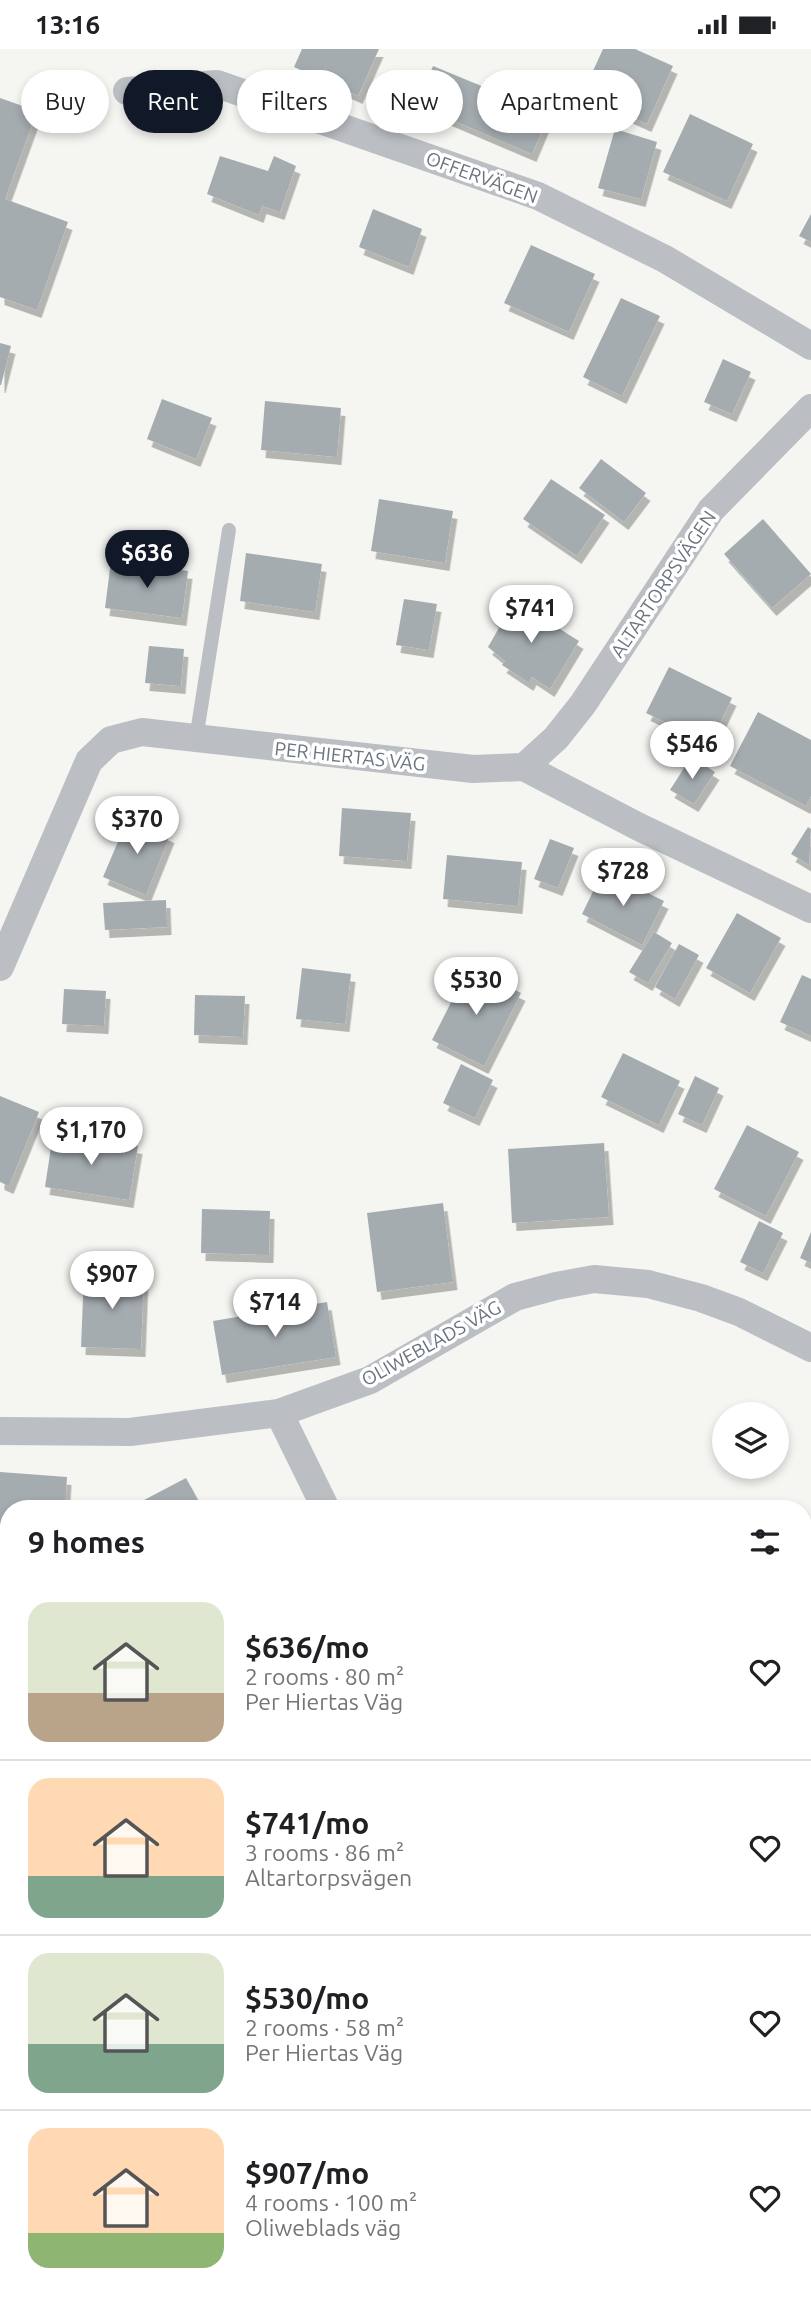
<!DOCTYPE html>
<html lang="en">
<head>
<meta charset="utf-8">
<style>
  body { margin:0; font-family:Ubuntu,sans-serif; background:#f2f2f2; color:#202124; height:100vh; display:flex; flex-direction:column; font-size:26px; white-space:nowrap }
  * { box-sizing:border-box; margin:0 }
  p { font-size:23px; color:#757577 }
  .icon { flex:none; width:38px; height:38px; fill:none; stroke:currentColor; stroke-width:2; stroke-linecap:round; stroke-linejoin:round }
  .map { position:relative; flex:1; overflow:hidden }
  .drawer { position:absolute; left:0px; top:1451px; width:812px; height:800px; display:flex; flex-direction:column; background:#fff; border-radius:28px 28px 0 0; box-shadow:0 4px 10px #0003 }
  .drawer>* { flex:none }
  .hud { position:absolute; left:21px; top:21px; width:770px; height:63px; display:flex; gap:14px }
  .buttons { position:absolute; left:712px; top:1353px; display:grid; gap:14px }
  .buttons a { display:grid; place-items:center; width:77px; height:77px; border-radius:50%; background:#fff; box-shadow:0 4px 10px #0003; font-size:35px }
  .price { position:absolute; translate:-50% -60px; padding:0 16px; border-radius:24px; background:#fff; color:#222; font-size:23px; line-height:46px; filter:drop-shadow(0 2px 4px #0008) }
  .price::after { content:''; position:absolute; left:50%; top:42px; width:21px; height:16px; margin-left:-10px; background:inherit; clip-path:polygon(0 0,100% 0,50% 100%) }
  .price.active { background:#111827; color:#fff }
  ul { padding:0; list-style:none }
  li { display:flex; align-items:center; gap:21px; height:175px; padding:0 28px }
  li+li { border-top:2px solid #e0e0e0 }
  li span { display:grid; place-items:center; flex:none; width:196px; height:140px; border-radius:21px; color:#555 }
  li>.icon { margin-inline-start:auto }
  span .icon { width:84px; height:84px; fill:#fffc; stroke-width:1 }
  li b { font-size:30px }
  h2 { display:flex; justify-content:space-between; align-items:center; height:84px; padding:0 28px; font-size:30px }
  .chip { padding:0 24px; border-radius:32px; background:#fff; box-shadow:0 4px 10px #0003; font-size:24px; line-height:63px }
  .chip.active { background:#111827; color:#fff }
  .status { display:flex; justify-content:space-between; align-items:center; height:49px; padding:0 35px; background:#fff; direction:ltr }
  .status svg { height:19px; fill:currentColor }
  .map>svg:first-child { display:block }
</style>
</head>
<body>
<div class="status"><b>13:16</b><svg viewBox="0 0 49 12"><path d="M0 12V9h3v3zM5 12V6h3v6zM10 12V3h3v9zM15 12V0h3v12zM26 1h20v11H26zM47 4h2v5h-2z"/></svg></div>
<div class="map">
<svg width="811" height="2249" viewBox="0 0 811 2249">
  <defs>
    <filter id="shadow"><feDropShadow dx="4.5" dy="8" stdDeviation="0" flood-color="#0004"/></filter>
  </defs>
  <rect width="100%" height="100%" fill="#f5f5f2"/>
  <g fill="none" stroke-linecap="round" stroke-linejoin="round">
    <!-- stream -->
    <path stroke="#b6c0c4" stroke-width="10" d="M0 2242 14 2249
      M219 2249 223 2242"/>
  </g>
  <!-- building -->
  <path fill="#a5acb0" filter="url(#shadow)" d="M302 0H379L358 47 294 18Z
    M603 0H635L673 17 647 75 582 46Z
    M433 17 549 65 532 105 417 56Z
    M0 49 37 62 5 150 68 173 37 261 0 248Z
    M690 65 753 95 727 152 663 123Z
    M615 80 657 93 641 150 598 139Z
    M220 107 268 122 274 107 296 117 280 163 262 157 259 166 207 145Z
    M373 160 422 180 409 218 359 198Z
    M811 165V193L799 187Z
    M531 196 595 225 569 283 504 254Z
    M621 249 660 267 622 347 583 328Z
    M0 294 11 297 1 336H0Z
    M723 310 751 323 732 365 704 353Z
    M162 350 212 369 196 410 147 390Z
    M265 352 341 359 337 408 261 401Z
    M601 410 646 444 624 473 579 439Z
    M551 430 605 466 577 507 523 470Z
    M379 450 453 462 445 514 371 502Z
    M763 470 811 525 772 559 724 505Z
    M246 504 322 515 315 563 240 552Z
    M111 512 188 522 182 569 105 559Z
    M404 550 437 555 429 601 396 596Z
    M512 550 579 592 550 640 532 628 529 634 502 616 505 612 488 598 499 579 495 575Z
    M149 597 184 600 181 637 145 634Z
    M669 618 732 649 710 695 646 664Z
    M758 663 811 691V747L806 757 730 717Z
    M691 708 715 723 694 755 670 741Z
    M342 759 411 764 407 812 339 807Z
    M128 769 170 786 146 846 103 828Z
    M808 778 811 780 809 816 791 805Z
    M550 790 574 799 558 839 534 830Z
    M447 806 522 813 518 857 443 850Z
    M603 822 664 852 642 896 582 865Z
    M166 851 167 878 105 881 103 854Z
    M737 864 781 889 750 944 706 919Z
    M654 883 672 894 648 934 629 923Z
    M679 895 699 906 675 950 655 938Z
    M469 918 521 944 484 1017 432 991Z
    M302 919 351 925 345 975 296 970Z
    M802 926 811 930V987L780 973Z
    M64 940 106 942 104 977 62 975Z
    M195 946 245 947 243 988 194 986Z
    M623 1004 680 1032 659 1076 601 1048Z
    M461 1015 493 1031 475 1069 443 1054Z
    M695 1027 719 1039 702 1076 678 1065Z
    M0 1047 39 1063 9 1137 0 1133Z
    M747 1076 799 1103 766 1167 714 1140Z
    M53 1085 138 1097 129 1151 45 1138Z
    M604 1094 609 1168 512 1174 508 1100Z
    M443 1154 453 1233 377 1243 367 1164Z
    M202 1160 270 1162 269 1206 201 1204Z
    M759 1172 783 1184 763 1224 740 1213Z
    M811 1183V1214L800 1209Z
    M84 1225 144 1227 141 1300 81 1298Z
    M327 1253 336 1308 222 1326 213 1272Z
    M0 1423 67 1428 65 1460H9V1475H0Z
    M186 1429 203 1460H148L144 1451Z
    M237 1451 243 1460H224Z
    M9 2056V2117L0 2113V2074Z"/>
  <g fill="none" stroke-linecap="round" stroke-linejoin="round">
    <!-- service -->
    <path stroke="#bbbec2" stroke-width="14" d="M196 690 229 481"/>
    <!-- minor -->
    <path stroke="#bbbec2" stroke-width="28" d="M127 42 217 35 538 147 665 210 811 297
      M524 718 556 689 583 655 711 461 811 359
      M0 918 89 712 111 691 142 683 473 720 524 718 639 778 811 860
      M279 1364 326 1460
      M0 1382 130 1383 279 1364 370 1331 515 1248 556 1237 594 1230 648 1235 701 1249 739 1263 811 1299
      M0 1950 9 1955
      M803 1958 811 1956
      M556 2242 573 2249"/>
  </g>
  <g text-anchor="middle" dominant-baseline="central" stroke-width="7" stroke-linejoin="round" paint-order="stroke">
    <!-- street labels -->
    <g font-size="19" fill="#68757f" stroke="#fff">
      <text transform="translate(482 128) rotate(20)">OFFERVÄGEN</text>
      <text transform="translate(663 535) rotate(-56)">ALTARTORPSVÄGEN</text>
      <text transform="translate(350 707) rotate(6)">PER HIERTAS VÄG</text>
      <text transform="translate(431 1294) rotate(-29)">OLIWEBLADS VÄG</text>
    </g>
  </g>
</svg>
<div class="buttons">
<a><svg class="icon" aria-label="layers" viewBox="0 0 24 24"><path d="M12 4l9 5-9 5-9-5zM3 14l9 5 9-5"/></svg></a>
</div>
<b class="price active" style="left:147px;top:541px">$636</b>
<b class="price" style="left:531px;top:596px">$741</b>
<b class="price" style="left:692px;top:732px">$546</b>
<b class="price" style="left:137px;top:807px">$370</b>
<b class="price" style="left:623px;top:859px">$728</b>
<b class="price" style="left:476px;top:968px">$530</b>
<b class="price" style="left:91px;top:1118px">$1,170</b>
<b class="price" style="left:112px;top:1262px">$907</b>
<b class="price" style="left:275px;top:1290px">$714</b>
<div class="hud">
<a class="chip">Buy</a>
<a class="chip active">Rent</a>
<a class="chip">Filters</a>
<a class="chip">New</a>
<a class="chip">Apartment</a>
</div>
<section class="drawer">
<h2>9 homes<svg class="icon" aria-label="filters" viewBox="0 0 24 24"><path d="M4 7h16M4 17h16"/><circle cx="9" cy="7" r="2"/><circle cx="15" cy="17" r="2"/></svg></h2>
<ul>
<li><span style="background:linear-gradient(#dfe7d0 65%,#b9a48a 0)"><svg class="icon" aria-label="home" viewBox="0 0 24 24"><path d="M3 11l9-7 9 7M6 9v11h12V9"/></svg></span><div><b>$636/mo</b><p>2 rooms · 80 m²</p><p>Per Hiertas Väg</p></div><svg class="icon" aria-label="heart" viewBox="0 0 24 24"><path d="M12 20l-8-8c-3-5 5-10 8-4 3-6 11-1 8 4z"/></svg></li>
<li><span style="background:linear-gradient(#ffd9b3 70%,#7fa58c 0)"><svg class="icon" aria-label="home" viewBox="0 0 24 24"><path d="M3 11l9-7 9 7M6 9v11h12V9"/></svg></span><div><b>$741/mo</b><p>3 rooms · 86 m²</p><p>Altartorpsvägen</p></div><svg class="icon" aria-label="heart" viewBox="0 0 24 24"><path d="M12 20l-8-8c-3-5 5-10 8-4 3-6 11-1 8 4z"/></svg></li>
<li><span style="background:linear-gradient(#dfe7d0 65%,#7fa58c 0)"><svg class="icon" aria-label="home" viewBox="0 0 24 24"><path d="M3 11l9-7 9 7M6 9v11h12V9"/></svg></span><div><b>$530/mo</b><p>2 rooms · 58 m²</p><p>Per Hiertas Väg</p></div><svg class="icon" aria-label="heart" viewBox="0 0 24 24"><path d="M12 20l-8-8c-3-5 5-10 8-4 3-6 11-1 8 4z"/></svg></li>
<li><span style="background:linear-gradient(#ffd9b3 75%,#8fb573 0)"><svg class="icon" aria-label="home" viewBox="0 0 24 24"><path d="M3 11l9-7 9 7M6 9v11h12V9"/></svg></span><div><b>$907/mo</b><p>4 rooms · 100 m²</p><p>Oliweblads väg</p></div><svg class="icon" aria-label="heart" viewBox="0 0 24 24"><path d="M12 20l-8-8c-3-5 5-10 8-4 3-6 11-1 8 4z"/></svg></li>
</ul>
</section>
</div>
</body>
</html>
